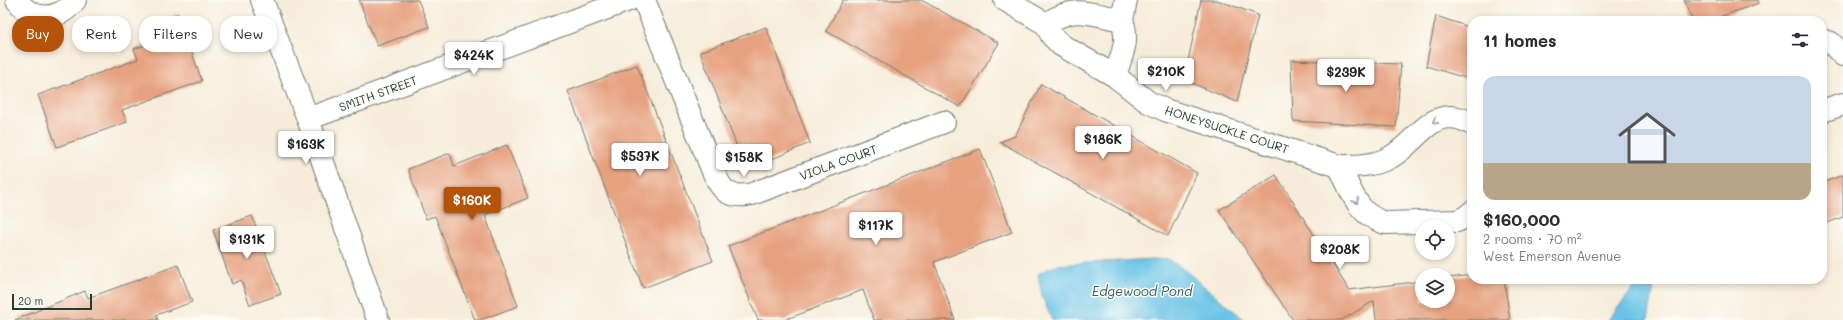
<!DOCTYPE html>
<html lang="en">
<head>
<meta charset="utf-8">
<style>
  body { margin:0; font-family:Mali,sans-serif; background:#f2f2f3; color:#2b2b33; height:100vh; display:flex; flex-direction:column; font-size:15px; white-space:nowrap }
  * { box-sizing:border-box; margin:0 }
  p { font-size:13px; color:#7c7c81 }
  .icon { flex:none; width:22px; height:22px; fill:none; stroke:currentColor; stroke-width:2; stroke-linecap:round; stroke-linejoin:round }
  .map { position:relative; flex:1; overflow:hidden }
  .sheet { position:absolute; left:1467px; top:16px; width:360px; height:268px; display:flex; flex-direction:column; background:#fff; border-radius:16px; box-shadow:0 2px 6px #0003 }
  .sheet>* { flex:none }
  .hud { position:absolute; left:12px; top:16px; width:380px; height:36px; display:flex; gap:8px }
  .controls { position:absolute; left:1415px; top:220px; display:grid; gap:8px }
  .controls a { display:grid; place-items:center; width:40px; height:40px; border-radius:50%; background:#fff; box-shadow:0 2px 6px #0003; font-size:20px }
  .scale { position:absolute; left:12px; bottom:10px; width:80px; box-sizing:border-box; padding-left:4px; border:2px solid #1f3d34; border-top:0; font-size:11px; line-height:14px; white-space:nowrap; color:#1f3d34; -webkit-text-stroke:3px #fdfcf7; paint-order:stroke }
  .price { position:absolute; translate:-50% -34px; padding:0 9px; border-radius:4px; background:#fff; color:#222; font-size:13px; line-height:26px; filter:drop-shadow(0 1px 2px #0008) }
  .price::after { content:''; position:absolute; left:50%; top:24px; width:12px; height:9px; margin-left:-6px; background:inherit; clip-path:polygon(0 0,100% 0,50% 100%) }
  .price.on { background:#b45309; color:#fff }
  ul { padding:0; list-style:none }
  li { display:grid; align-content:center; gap:8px; height:212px; padding:0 16px }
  li span { display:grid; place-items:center; height:124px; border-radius:12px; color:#555 }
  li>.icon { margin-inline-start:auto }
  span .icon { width:72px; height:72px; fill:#fffc; stroke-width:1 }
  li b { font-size:17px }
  h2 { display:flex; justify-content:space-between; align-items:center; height:48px; padding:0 16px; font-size:17px }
  .pill { padding:0 14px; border-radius:16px; background:#fff; box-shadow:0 2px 6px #0003; font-size:14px; line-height:36px }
  .pill.on { background:#b45309; color:#fff }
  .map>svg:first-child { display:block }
</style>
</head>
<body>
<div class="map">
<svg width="1843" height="320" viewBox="0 0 1843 320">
  <rect width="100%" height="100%" fill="#fdfcf7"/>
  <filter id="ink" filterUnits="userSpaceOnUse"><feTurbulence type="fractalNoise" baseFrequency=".025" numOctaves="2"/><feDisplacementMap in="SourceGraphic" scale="8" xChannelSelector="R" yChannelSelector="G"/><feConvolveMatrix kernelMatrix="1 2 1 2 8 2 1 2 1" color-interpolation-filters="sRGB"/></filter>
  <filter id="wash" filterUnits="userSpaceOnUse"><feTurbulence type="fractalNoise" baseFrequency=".012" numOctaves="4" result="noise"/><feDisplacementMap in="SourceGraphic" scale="16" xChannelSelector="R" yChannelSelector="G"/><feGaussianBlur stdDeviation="0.9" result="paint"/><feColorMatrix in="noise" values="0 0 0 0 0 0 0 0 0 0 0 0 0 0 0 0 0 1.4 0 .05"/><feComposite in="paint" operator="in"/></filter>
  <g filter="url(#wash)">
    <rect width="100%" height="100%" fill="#f7ecd9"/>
    <!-- water -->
    <path fill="#68c3e6" stroke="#44808d" d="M1153 259 1170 260 1187 272 1245 320H1052L1042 296 1038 274 1056 265Z
      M1641 279H1655L1648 320H1608Z"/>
    <g id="blocks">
      <!-- building -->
      <path fill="#e6a17f" d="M359 0H418L429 27 377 46Z
        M843 0H921L999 43 960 107 826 31Z
        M1201 0H1217L1258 15 1237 102 1184 80Z
        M1684 0H1758L1759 3 1708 21H1693Z
        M178 14 202 81 122 110 127 122 57 147 38 95 138 59 134 49 156 41 150 25Z
        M1436 16 1472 28V80L1426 66Z
        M766 27 810 143 746 170 700 52Z
        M1291 60 1401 64 1396 127 1293 121Z
        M637 65 713 261 643 288 568 91Z
        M1041 84 1197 173 1168 236 1000 142 1015 136Z
        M507 145 528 198 485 215 518 306 480 320H475L435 216 426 219 408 169 450 153 454 166Z
        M980 149 1012 232 934 262 955 320H874L863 290 784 320H758L728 246Z
        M1276 175 1349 290 1422 281V301H1448V278L1472 275V279H1504L1510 320H1376L1374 301 1342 320H1293L1219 210Z
        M1843 175V217L1822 225V183Z
        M252 216 281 294 250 305 241 280 232 284 213 230Z
        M178 265 192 302 156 315 158 320H15L85 291 88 298Z"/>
    </g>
  </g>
  <g filter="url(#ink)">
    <use href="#blocks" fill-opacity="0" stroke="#6b7a6e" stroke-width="1"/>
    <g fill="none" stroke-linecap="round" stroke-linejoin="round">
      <defs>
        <path id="street" d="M17 0C33 23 59 21 75 0
          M262 0 308 119 378 320
          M644 0 712 169C722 191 727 199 752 194L944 122
          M1005 0 1046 24 1052 36 1061 45 1115 76 1148 102 1165 110 1339 166C1357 166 1374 166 1391 157 1419 141 1433 101 1472 124
          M1046 24C1074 4 1091 14 1122 20L1126 0
          M1822 40 1831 43 1843 55
          M1115 76C1121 56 1130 41 1122 20
          M1822 111 1843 104
          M308 119 629 0
          M1339 166C1352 191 1356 214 1385 223L1457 221 1466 217 1472 212"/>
      </defs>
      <!-- street casing -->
      <use href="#street" stroke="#6b7a6e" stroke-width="24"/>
      <!-- street -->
      <use href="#street" stroke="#fff" stroke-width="22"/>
    </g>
    <!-- one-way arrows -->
    <defs><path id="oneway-chevron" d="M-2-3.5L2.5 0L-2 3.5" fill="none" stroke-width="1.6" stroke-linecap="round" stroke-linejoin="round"/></defs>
    <g stroke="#8f9e9a">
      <use href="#oneway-chevron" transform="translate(1435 121) rotate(152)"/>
      <use href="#oneway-chevron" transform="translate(1356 201) rotate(64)"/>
    </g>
  </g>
  <g text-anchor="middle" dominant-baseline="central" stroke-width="3" stroke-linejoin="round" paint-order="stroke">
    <!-- street labels -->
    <g font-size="12" fill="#1f3d34" stroke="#fdfcf7">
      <text transform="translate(378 93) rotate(-20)">SMITH STREET</text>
      <text transform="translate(1227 129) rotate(18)">HONEYSUCKLE COURT</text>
      <text transform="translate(838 162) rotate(-20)">VIOLA COURT</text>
    </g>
    <!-- water labels -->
    <g font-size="13" font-style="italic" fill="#315e60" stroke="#fdfcf7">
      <text x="1142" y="290">Edgewood Pond</text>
    </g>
  </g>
</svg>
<div class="controls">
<a><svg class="icon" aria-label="locate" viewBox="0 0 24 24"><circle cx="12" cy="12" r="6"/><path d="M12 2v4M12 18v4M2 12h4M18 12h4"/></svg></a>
<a><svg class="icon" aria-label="layers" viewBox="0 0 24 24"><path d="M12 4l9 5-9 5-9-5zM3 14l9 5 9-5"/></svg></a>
</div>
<div class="scale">20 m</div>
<b class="price" style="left:474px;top:76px">$424K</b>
<b class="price" style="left:1166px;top:92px">$210K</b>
<b class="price" style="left:1346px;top:93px">$239K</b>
<b class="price" style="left:1103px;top:160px">$186K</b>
<b class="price" style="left:306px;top:165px">$163K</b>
<b class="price" style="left:640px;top:177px">$537K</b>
<b class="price" style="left:744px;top:178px">$158K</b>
<b class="price on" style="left:472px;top:221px">$160K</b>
<b class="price" style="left:876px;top:246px">$117K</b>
<b class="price" style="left:247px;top:260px">$131K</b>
<b class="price" style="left:1340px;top:270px">$208K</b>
<div class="hud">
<a class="pill on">Buy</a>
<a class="pill">Rent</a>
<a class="pill">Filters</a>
<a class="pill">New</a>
</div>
<section class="sheet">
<h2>11 homes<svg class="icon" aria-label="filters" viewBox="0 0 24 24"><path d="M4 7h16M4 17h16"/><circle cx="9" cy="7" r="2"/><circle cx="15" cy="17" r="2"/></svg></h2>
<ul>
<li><span style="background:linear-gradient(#c9d6e8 70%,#b9a48a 0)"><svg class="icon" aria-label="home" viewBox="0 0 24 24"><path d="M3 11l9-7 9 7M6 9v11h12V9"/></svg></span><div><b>$160,000</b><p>2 rooms · 70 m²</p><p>West Emerson Avenue</p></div></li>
</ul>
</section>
</div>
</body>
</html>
